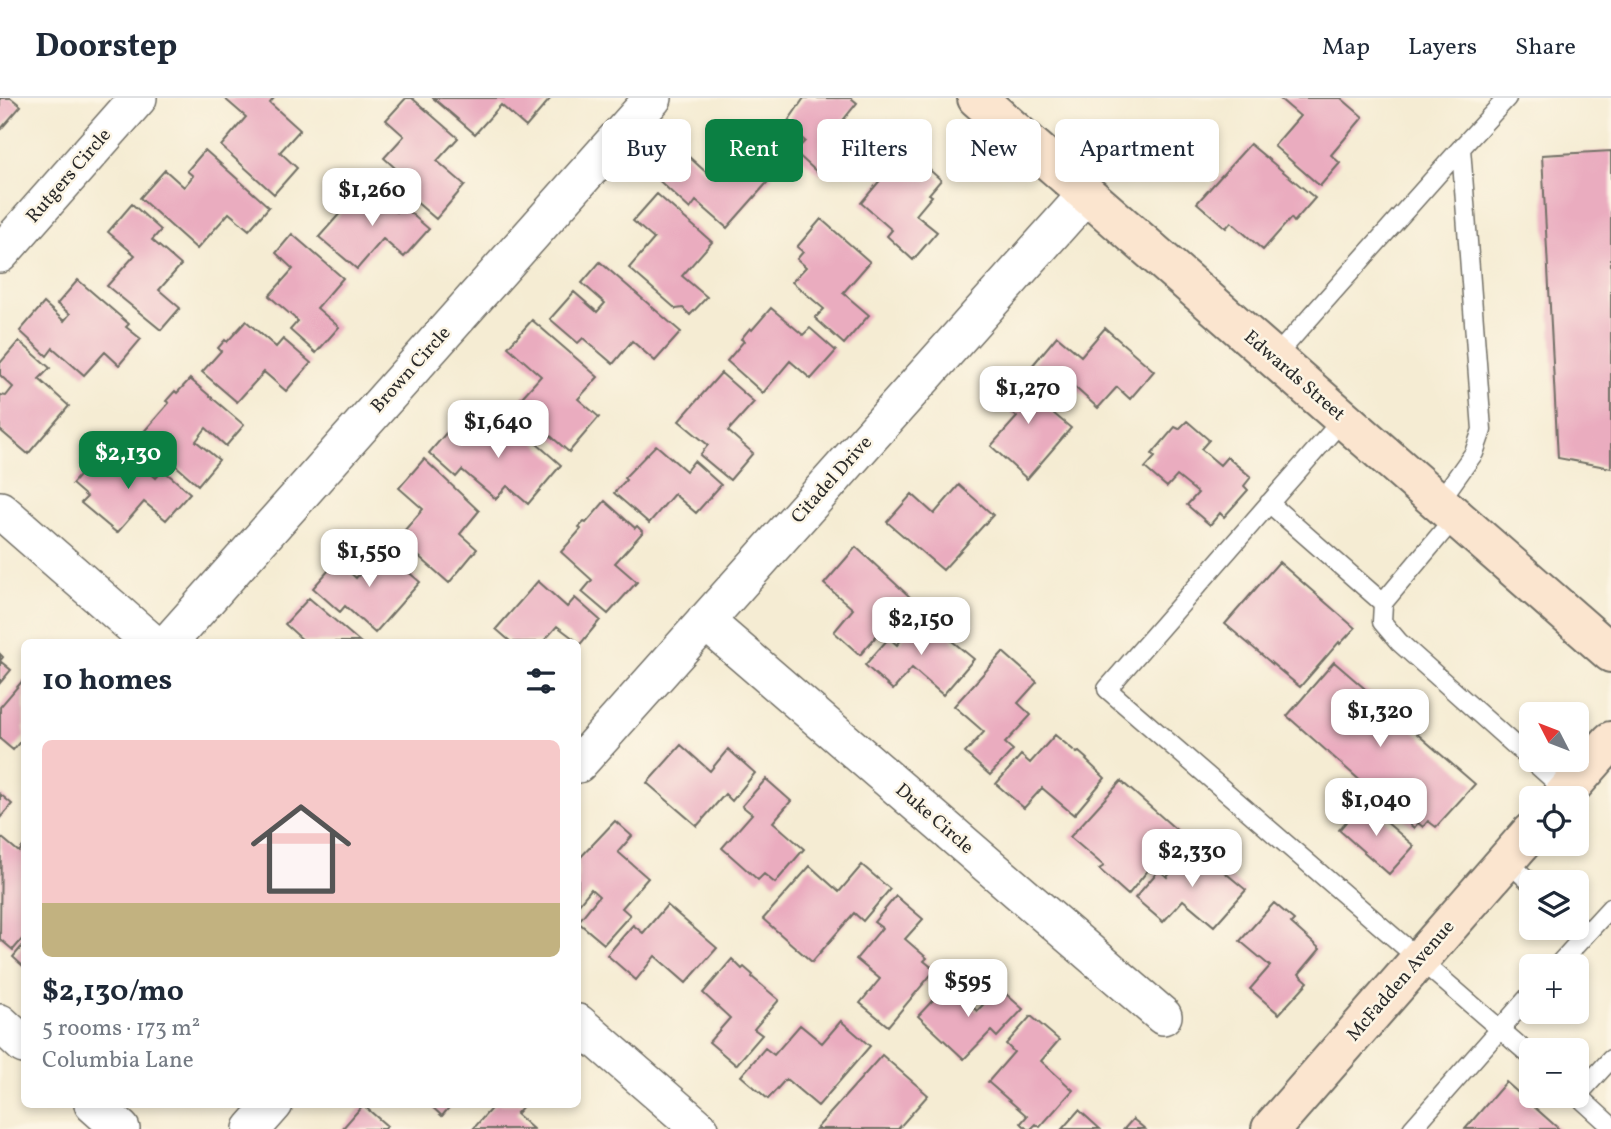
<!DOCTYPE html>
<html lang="en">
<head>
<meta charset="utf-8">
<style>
  body { margin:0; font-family:Vollkorn,serif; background:#f6f6f7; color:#1f2937; height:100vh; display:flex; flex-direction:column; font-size:26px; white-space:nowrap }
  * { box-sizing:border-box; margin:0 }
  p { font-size:23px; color:#747a83 }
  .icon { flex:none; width:38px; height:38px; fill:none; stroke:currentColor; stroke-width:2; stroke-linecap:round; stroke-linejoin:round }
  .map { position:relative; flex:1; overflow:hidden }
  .panel { position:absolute; left:21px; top:541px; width:560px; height:469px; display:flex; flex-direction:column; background:#fff; border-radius:10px; box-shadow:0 4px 10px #0003 }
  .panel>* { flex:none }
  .top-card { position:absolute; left:602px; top:21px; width:665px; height:63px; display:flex; gap:14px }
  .needle { width:46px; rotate:312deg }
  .controls { position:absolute; left:1519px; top:604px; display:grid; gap:14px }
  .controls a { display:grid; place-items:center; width:70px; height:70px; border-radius:10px; background:#fff; box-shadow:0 4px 10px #0003; font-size:35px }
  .price { position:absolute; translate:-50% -60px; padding:0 16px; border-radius:14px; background:#fff; color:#222; font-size:23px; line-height:46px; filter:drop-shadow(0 2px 4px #0008) }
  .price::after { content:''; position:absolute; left:50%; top:42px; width:21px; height:16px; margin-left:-10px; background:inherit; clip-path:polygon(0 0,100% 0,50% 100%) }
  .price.current { background:#0b8043; color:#fff }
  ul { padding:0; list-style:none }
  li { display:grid; align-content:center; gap:14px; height:371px; padding:0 21px }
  li span { display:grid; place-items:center; height:217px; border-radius:10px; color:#555 }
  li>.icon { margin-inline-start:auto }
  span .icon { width:126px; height:126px; fill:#fffc; stroke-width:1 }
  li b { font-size:30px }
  h2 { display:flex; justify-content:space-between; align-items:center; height:84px; padding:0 21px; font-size:30px }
  .pill { padding:0 24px; border-radius:10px; background:#fff; box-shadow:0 4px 10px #0003; font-size:24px; line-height:63px }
  .pill.current { background:#0b8043; color:#fff }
  header { display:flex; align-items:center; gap:42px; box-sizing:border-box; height:98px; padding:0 35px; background:#fff; border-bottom:2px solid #e0e1e3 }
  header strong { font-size:33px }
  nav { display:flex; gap:38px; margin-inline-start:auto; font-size:24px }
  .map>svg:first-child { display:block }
</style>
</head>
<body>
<header>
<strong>Doorstep</strong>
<nav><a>Map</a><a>Layers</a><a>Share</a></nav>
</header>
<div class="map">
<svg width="1611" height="1031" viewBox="0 0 1611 1031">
  <rect width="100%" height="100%" fill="#fcf5e5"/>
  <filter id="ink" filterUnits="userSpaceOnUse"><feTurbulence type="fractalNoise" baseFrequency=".0143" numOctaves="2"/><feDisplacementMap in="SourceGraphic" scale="14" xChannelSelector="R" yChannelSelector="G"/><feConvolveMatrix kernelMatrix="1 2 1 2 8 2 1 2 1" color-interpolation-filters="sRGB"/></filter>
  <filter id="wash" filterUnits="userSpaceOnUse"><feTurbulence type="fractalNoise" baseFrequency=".00686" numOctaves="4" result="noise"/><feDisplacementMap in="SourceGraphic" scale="28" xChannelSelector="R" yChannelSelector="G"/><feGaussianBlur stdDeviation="1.57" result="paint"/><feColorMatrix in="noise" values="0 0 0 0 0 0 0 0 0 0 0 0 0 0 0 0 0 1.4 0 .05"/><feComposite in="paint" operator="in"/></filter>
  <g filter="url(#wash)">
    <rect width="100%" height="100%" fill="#f5ecd3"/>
    <g id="blocks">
      <!-- building -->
      <path fill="#eaacbf" d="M0 0H11L21 8 0 32Z
        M224 0H274L270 5 300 32 280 54 297 70 274 96 221 48 246 19Z
        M406 0H412L458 40 437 63 465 87 436 121 407 96 414 87 384 60 404 38 386 22Z
        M433 0H551L526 29 501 7 475 36Z
        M804 0H851L857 5 839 27 852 38 819 76 795 54 805 43 786 26Z
        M1279 0H1341L1363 19 1331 57 1340 65 1320 88 1274 48 1300 18Z
        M893 39 941 82 929 96 932 98 916 117 937 134 913 162 887 138 892 132 861 105 882 80 868 68Z
        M736 45 773 78 727 130 696 103 690 111 653 77 678 49 708 76Z
        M1250 46 1315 100 1294 124 1291 120 1263 152 1231 124 1226 130 1197 105Z
        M205 52 269 109 249 132 229 115 197 151 140 100 165 72 184 89 193 78 187 73Z
        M1611 53V370L1558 360 1542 57Z
        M365 87 396 114 401 107 429 131 404 159 383 141 357 171 319 139Z
        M657 96 712 144 682 178 707 199 690 217 683 210 676 211 629 170 654 141 633 123Z
        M132 106 161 132 152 142 181 167 159 192 180 210 161 232 107 188 135 157 108 134Z
        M821 121 870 164 843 195 869 217 844 246 815 220 824 211 792 184 806 169 797 161 803 154 797 149Z
        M292 136 343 180 317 210 339 229 316 255 290 232 298 223 269 198 293 171 276 155Z
        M600 164 681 234 655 263 632 243 613 266 583 240 578 245 550 221 574 194 597 214 605 205 582 185Z
        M78 182 129 226 126 229 141 241 119 267 105 254 84 277 53 250 47 258 20 233 44 205 64 223 70 216 57 206Z
        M771 210 803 237 810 230 836 253 811 281 790 263 763 295 727 263 744 243 741 241 750 230 752 232Z
        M532 222 598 279 578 301 599 319 569 354 515 307 541 278 508 249Z
        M246 223 276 249 283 241 311 265 286 293 264 274 237 304 202 274 221 253 218 250 225 242 227 244Z
        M1105 230 1154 273 1130 301 1117 289 1098 310 1069 284 1061 293 1032 268 1057 238 1081 258Z
        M19 243 50 270 39 281 69 308 28 356 0 332V297L6 298 13 289 0 277V265Z
        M1020 272 1048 297 1041 305 1071 330 1027 381 991 348 1017 319 995 300Z
        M721 275 754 304 728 333 753 355 730 382 700 357 708 347 679 323Z
        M190 281 244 327 226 348 206 330 196 343 219 362 198 387 141 337 169 305 166 303 175 293 177 295Z
        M504 317 561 367 528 406 507 388 496 401 462 372 456 379 429 355 453 327 474 345 491 325 495 328Z
        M1187 323 1209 342 1201 351 1220 367 1227 359 1251 379 1244 388 1248 392 1224 419 1220 415 1210 427 1187 407 1198 395 1177 378 1167 389 1145 370 1155 359 1152 356 1175 329 1179 331Z
        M656 347 686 373 694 363 721 387 696 415 674 396 649 425 614 395 626 382 624 380Z
        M125 352 156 380 163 372 190 395 166 422 144 404 117 435 81 405 87 399 72 386 91 364 104 376Z
        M424 361 479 413 460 436 477 451 449 485 398 440 423 411 399 390Z
        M959 387 993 417 943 472 887 424 912 396 934 416Z
        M605 403 635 430 637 428 643 434 615 465 637 484 608 516 582 494 592 482 561 454 581 431 579 429 584 424 586 425Z
        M384 448 394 456 391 459 420 484 375 535 345 508 340 514 313 490 337 463 356 480Z
        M856 449 910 499 860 557 834 534 853 511 824 486Z
        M1279 464 1355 530 1340 546 1339 544 1300 589 1225 526Z
        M538 483 567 509 575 500 600 522 578 549V544L557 528 543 544H511L496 531Z
        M309 500 360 544H305L285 526Z
        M923 516 954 540 952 543 974 561 943 597 912 570 893 592 865 567 889 540 897 547Z
        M1003 554 1037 584 1018 605 1031 617 1005 645 1013 652 990 677 965 655 984 634 954 608Z
        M0 556 3 559 0 563 11 572 0 585Z
        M1334 564 1475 686 1436 729 1428 723 1423 729 1418 725 1414 730 1287 618Z
        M24 581V639L13 652 0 641V609Z
        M1055 637 1077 655 1079 654 1087 661 1086 662 1105 680 1074 717 1042 690 1024 710 996 686 1021 657 1030 665Z
        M681 647 710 673 728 651 755 675 732 703 725 696 697 728 647 685Z
        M766 681 791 703 773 724 804 751 775 785 764 776 758 782 722 750 752 716 742 708Z
        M1121 683 1179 734 1128 797 1099 771 1104 768 1070 739Z
        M0 696 12 706 0 720Z
        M1363 704 1414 748 1389 776 1339 732Z
        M615 723 632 738 618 754 648 780 622 810 630 817 604 846 578 824 599 798 591 791 578 807V762Z
        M1 739 19 754 24 747V839L13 852 0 841Z
        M1193 748 1246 792 1214 828 1183 802 1163 824 1135 800 1159 772 1167 779Z
        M862 767 890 791 863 823 854 815 812 864 763 821 810 768 839 794Z
        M896 798 923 821 905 841 927 860 924 863 935 872 888 928 860 905 880 881 856 861 882 830 874 824Z
        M1274 805 1294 822 1291 825 1320 851 1299 876 1308 884 1279 916 1250 891 1270 868 1240 843Z
        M667 807 717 850 686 885 655 858 636 882 607 857 633 827 643 835Z
        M24 846V869L13 859Z
        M732 861 742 871 744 869 753 877 752 879 779 902 754 931 762 937 736 967 709 944 730 920 703 895Z
        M948 886 977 913 999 890 1023 911 997 939 991 933 964 961 918 918Z
        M1031 918 1059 942 1041 963 1073 992 1040 1029 1036 1026 1031 1031H1027L1021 1025 1027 1018 988 984 1014 954 1006 946Z
        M841 923 870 948 818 1008 786 981 768 1001 741 978 765 950 774 957 800 927 822 945Z
        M882 957 928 997 898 1031H816Z
        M1506 984 1559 1031H1465Z
        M429 1006H452L442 1018Z
        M495 1006H525L516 1016 533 1031H473Z
        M363 1007 387 1028 385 1031H342Z
        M1079 1012 1100 1031H1062Z
        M1133 1021 1145 1031H1124Z"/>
    </g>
  </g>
  <g filter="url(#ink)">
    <use href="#blocks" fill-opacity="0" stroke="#726f66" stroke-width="2"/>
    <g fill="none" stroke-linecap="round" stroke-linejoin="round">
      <defs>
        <path id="lane" d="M1274 260 1461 50
          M1343 321 1107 591 1531 958
          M1439 404 1474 355 1482 332 1461 50 1507 0
          M1269 405 1383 505
          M1455 419 1383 505 1382 524 1399 544 1567 694
          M1506 762 1531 785
          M1577 826 1587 835 1611 809
          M1557 868 1587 835
          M1577 997 1611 1028
          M1578 997 1611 961
          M1412 1031 1531 896"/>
        <path id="street" d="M0 156 138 0
          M0 412 151 544
          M705 523 1163 918
          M169 544 653 0
          M578 666 1086 97
          M0 925 24 947
          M578 925 700 1031
          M93 1006 121 1031
          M252 1031 274 1006"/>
        <path id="secondary" d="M977 0 1611 555
          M1561 700 1611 643
          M1271 1031 1531 734"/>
      </defs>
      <!-- lane casing -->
      <use href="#lane" stroke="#726f66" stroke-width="21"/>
      <!-- street casing -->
      <use href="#street" stroke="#726f66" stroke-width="40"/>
      <!-- secondary casing -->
      <use href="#secondary" stroke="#726f66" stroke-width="42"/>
      <!-- lane -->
      <use href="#lane" stroke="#fff" stroke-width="18"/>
      <!-- street -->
      <use href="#street" stroke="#fff" stroke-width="37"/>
      <!-- secondary -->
      <use href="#secondary" stroke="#fbe5cf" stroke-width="38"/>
    </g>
  </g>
  <g text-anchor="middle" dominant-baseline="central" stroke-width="5" stroke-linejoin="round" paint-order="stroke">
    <!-- street labels -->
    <g font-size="19" fill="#2b2b2b" stroke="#fcf5e5">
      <text transform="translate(69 78) rotate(-49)">Rutgers Circle</text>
      <text transform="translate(411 272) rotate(-48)">Brown Circle</text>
      <text transform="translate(1294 278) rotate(41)">Edwards Street</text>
      <text transform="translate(832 382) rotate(-48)">Citadel Drive</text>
      <text transform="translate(934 721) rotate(41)">Duke Circle</text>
      <text transform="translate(1401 883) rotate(-49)">McFadden Avenue</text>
    </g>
  </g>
</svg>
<div class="controls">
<a><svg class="needle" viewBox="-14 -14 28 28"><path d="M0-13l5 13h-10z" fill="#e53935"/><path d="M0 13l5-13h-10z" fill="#747a83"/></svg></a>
<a><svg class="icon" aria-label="locate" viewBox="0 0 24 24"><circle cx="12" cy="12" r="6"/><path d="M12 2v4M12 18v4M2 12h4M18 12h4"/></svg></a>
<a><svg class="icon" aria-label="layers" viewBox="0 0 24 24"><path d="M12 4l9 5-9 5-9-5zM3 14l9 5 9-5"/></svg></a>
<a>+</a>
<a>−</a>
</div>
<b class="price" style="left:372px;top:130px">$1,260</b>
<b class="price" style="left:1028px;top:328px">$1,270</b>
<b class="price" style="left:498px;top:362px">$1,640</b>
<b class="price current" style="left:128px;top:393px">$2,130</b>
<b class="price" style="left:369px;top:491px">$1,550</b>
<b class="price" style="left:921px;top:559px">$2,150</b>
<b class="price" style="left:1380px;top:651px">$1,320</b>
<b class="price" style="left:1376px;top:740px">$1,040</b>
<b class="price" style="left:1192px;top:791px">$2,330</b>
<b class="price" style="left:968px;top:921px">$595</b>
<div class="top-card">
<a class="pill">Buy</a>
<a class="pill current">Rent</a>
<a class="pill">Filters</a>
<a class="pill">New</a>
<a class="pill">Apartment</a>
</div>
<section class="panel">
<h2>10 homes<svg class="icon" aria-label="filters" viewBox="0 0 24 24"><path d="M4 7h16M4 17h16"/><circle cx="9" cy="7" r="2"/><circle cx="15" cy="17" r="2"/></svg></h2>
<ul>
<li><span style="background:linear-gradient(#f6c9c9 75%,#c2b280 0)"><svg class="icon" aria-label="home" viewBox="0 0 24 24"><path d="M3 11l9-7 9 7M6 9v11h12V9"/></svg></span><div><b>$2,130/mo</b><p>5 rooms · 173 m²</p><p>Columbia Lane</p></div></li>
</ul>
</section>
</div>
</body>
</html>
